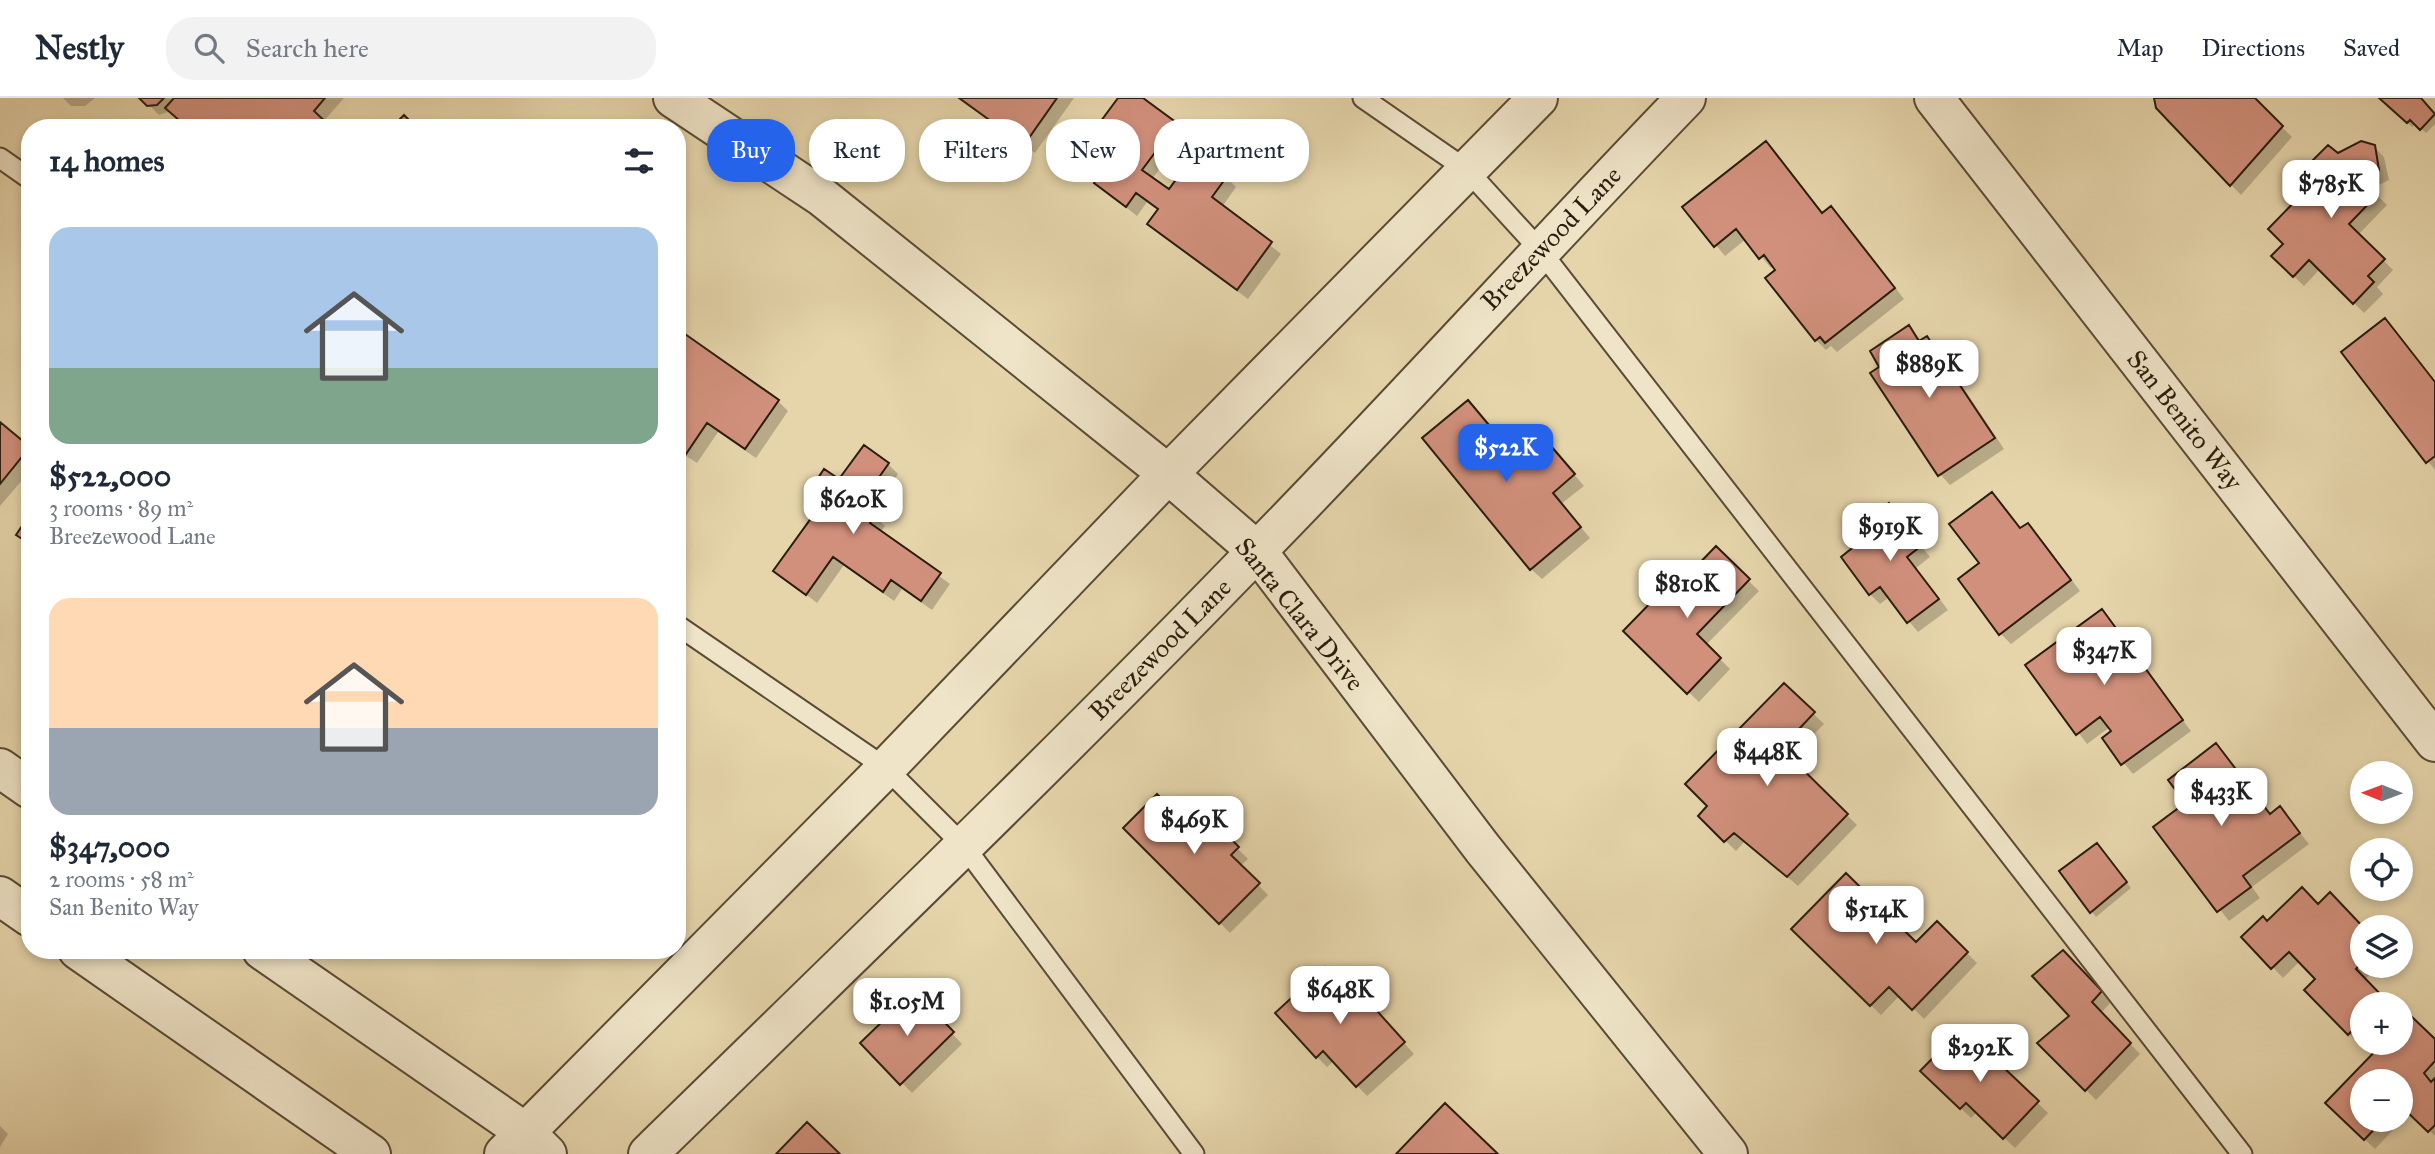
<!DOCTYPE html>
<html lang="en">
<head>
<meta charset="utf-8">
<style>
  body { margin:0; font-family:"IM FELL Great Primer",serif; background:#f2f2f3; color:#1f2937; height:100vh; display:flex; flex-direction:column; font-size:26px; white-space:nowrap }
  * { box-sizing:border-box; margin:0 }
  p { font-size:23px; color:#747a83 }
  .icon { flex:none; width:38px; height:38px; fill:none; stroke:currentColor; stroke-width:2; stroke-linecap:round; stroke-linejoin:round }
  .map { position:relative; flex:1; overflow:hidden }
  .details { position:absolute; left:21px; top:21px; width:665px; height:840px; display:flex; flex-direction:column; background:#fff; border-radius:28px; box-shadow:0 4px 10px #0003 }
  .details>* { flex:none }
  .guide { position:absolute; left:707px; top:21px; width:665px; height:63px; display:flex; gap:14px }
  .needle { width:46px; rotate:271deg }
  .buttons { position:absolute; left:2350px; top:663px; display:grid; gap:14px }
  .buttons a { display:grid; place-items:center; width:63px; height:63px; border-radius:50%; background:#fff; box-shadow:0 4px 10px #0003; font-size:35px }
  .price { position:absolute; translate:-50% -60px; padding:0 16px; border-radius:14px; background:#fff; color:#222; font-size:23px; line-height:46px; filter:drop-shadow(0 2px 4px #0008) }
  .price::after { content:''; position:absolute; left:50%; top:42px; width:21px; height:16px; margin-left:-10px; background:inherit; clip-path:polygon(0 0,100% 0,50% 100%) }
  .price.current { background:#2563eb; color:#fff }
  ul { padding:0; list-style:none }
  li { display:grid; align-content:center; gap:14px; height:371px; padding:0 28px }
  li span { display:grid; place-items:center; height:217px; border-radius:21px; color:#555 }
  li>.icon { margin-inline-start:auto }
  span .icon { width:126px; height:126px; fill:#fffc; stroke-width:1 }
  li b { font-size:30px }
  h2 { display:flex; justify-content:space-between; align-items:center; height:84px; padding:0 28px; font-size:30px }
  .chip { padding:0 24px; border-radius:28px; background:#fff; box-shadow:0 4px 10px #0003; font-size:24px; line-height:63px }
  .chip.current { background:#2563eb; color:#fff }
  header { display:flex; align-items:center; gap:42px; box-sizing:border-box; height:98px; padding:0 35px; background:#fff; border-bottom:2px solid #e0e1e3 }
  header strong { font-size:33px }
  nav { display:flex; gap:38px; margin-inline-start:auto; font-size:24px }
  .search { width:490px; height:63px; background:#f2f2f3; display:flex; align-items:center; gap:18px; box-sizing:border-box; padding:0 24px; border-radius:28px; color:#747a83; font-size:26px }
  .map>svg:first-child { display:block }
</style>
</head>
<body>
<header>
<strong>Nestly</strong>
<div class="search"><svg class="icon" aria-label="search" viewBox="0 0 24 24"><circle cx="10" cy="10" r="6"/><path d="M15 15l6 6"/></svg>Search here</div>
<nav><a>Map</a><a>Directions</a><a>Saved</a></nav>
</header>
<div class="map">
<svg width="2435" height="1056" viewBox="0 0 2435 1056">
  <rect width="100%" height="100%" fill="#e6d5ab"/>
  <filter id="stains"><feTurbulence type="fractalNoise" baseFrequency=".00286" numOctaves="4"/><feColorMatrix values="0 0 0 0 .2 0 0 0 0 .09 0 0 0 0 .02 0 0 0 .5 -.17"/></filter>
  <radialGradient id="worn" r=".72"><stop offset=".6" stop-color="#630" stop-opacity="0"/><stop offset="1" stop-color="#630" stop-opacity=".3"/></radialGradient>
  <!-- shadow -->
  <path fill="#0003" fill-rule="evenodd" d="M63 0H95L85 8H71Z
    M142 0H344L323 24 329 30H189L171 13 159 17Z
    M961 0H1074L1035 55Z
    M1120 0H1141L1186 36 1152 81 1169 93 1226 79 1236 89 1222 109 1281 156 1248 201 1159 136 1149 126 1159 113 1147 104 1137 118 1096 85 1122 51 1098 30Z
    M2156 0H2252L2292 39 2241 97 2157 10Z
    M2381 0H2420L2435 17V26L2426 35 2416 26 2412 29Z
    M1766 45 1824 116 1831 110 1841 121 1904 201 1837 254 1831 248 1826 252 1816 242 1768 180 1778 172 1774 167 1771 170 1746 141 1725 158 1684 109Z
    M2374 49 2384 59 2389 82 2371 91 2387 107 2358 137 2393 172 2377 189 2383 196 2364 215 2320 171 2304 188 2273 158 2285 146 2338 57Z
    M2385 222 2435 284V372L2343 255Z
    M1909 230 1921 243 1927 240 1937 250 2004 351 1950 387 1940 376 1882 269Z
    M677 250 778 303 788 313 756 360 718 334 697 365 677 352Z
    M1468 304 1526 372 1561 361 1584 388 1561 406 1590 440 1542 481 1531 471Z
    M0 326 30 351V373L0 408Z
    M888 366 898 376 871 415 885 428 880 435 950 486 932 512 902 491 894 503 844 467 817 505 776 473 823 406 810 395Z
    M1992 396 2022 431 2028 427 2038 437 2080 493 2011 546 2001 536 1981 465Z
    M1889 408 1930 459 1916 470 1948 512 1918 534 1889 499 1880 506 1870 496 1864 443Z
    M1716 451 1759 493 1706 547 1730 571 1699 604 1625 533 1666 502Z
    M2101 514 2191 633 2133 676 2104 641 2114 634 2110 629 2087 646 2028 568Z
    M1784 587 1824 626 1790 661 1857 727 1798 788 1745 743 1736 753 1700 718Z
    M2216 648 2271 717 2280 710 2309 746 2252 789 2260 800 2229 823 2156 730 2188 705Z
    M1176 718 1196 726 1205 718 1248 761 1240 768 1268 797 1230 835 1125 730Z
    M2101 752 2131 790 2096 819 2061 773Z
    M2318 808 2362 830V868H2379L2364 882 2388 906H2362V942L2359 946 2306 892 2318 881 2300 863 2283 880 2244 839 2267 825Z
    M1937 825 1977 865 1924 921 1900 897 1881 917 1793 831 1916 846Z
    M2063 854 2111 904 2101 915 2140 956 2096 1002 2040 945 2071 919Z
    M1344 892 1361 897 1414 956 1367 998 1334 963 1327 969 1317 959Z
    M914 895 962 946 912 995 863 945Z
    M2401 929 2435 944V1038L2410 1014 2375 1051 2327 1005 2385 945H2401ZM2362 984H2401V1022H2362Z
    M1962 932 2048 1015 2015 1050 1977 1014 1971 1020 1922 973Z
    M0 1028 8 1036 0 1049Z"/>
  <!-- building -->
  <path fill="#d1907c" stroke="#2b1d0d" stroke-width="2" d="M139 0H164L157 7 147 8Z
    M174 0H325L314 13 332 30H209L202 24 197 30H188L165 10Z
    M959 0H1057L1024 47Z
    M1118 0H1143L1177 25 1142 72 1169 91 1196 54 1228 77 1212 99 1272 144 1237 192 1147 126 1158 111 1136 95 1126 109 1094 85 1120 49 1095 31Z
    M2154 0H2255L2283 28 2230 88 2156 10Z
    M2379 0H2421L2435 16 2420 32 2410 22 2407 25Z
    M404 17 417 30H391Z
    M1766 43 1822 115 1831 108 1895 190 1825 245 1820 239 1815 243 1765 180 1775 172 1764 157 1759 161 1736 131 1714 149 1682 109Z
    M2361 43 2375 47 2379 72 2362 81 2378 96 2349 126 2385 161 2368 178 2374 184 2353 206 2309 162 2293 179 2271 158 2283 146 2268 131 2302 96 2290 85 2328 47 2338 55Z
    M2385 220 2435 284V358L2426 365 2341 254Z
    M1909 227 1919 243 1927 238 1995 340 1938 378 1870 275 1879 269 1870 253Z
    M685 236 779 302 745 351 707 325 686 356 677 350V247Z
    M1468 302 1525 370 1551 348 1575 376 1553 395 1581 429 1530 472 1422 340Z
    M0 324 30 349 0 386Z
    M864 347 889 365 861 405 876 416 870 425 941 475 921 503 891 482 883 494 833 459 806 497 773 473 822 405 808 395 824 371 839 381Z
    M1992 394 2020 430 2028 425 2071 482 1999 537 1958 481 1979 465 1949 426Z
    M1889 405 1921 448 1907 459 1939 501 1907 525 1880 489 1869 497 1841 459 1861 443 1853 432Z
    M30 416V446L16 437Z
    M1716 448 1750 481 1697 536 1721 560 1687 596 1623 533 1661 494 1666 500Z
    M2102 511 2183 622 2121 667 2102 640 2111 633 2100 619 2076 637 2025 567Z
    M1784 585 1815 614 1781 650 1848 716 1787 779 1734 735 1724 744 1698 718 1707 708 1685 686Z
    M2216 645 2270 716 2280 708 2300 735 2243 778 2251 789 2217 814 2153 729 2185 705 2168 682Z
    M1157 696 1176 715 1182 710 1196 724 1205 715 1239 749 1231 757 1260 785 1219 826 1123 730Z
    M2097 745 2127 784 2090 815 2059 773Z
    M1846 775 1916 844 1937 823 1968 854 1912 912 1889 889 1870 908 1791 831Z
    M2302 789 2318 806 2330 794 2364 830 2358 841 2362 846V864L2356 871 2385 901 2379 906H2362V922L2348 937 2304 892 2315 881 2289 854 2271 871 2241 839 2263 818 2267 823Z
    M2063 852 2102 893 2092 904 2131 945 2085 993 2037 945 2069 918 2032 878Z
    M1325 869 1344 890 1351 884 1405 944 1356 989 1323 953 1316 960 1275 915Z
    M914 893 954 934 900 987 860 945Z
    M2410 917 2435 941V963L2424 975 2431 984 2435 980V1027L2428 1034 2404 1011 2407 1007 2401 1004V984H2362V1022H2383L2364 1042 2325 1005 2383 945H2401V927Z
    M1962 930 2039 1003 2003 1041 1966 1005 1960 1011 1920 973Z
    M1445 1005 1498 1056H1396Z
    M807 1024 840 1056H776Z"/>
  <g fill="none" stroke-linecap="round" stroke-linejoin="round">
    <defs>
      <path id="service" d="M1363 0 1467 72 1539 151 2242 1056
        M0 60 30 81
        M677 527 886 670 964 748 1194 1056"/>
      <path id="minor" d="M673 0 822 99 1168 376 1257 453 1483 751 1728 1056
        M1934 0 2435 644
        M0 670 30 691
        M0 798 30 819
        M78 852 371 1056
        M262 852 525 1034 547 1056
        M504 1056 886 670 1168 376 1538 0
        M648 1056C852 857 1058 659 1256 454 1402 305 1541 150 1686 0"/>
    </defs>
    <!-- service casing -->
    <use href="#service" stroke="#5a4b34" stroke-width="23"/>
    <!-- minor casing -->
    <use href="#minor" stroke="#5a4b34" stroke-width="42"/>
    <!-- service -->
    <use href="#service" stroke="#efe4c8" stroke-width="19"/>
    <!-- minor -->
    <use href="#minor" stroke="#efe4c8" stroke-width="38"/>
  </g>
  <g text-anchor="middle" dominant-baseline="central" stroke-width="6" stroke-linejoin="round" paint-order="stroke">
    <!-- street labels -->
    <g font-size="26" fill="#2b1d0d" stroke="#efe4c8">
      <text transform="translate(1551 140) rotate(-46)">Breezewood Lane</text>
      <text transform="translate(2185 322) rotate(52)">San Benito Way</text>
      <text transform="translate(1300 516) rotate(51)">Santa Clara Drive</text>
      <text transform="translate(1160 551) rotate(-45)">Breezewood Lane</text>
    </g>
  </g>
  <rect width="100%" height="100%" filter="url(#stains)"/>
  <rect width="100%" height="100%" fill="url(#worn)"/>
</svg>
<div class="buttons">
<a><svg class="needle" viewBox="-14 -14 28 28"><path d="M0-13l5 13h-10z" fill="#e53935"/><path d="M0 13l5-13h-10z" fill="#747a83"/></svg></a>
<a><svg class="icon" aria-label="locate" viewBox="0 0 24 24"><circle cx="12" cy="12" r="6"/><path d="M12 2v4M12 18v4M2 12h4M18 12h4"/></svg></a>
<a><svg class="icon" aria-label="layers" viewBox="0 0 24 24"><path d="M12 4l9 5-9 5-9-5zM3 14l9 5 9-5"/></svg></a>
<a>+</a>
<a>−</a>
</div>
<b class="price" style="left:2331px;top:122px">$785K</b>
<b class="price" style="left:1929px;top:302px">$889K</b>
<b class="price current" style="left:1506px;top:386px">$522K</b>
<b class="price" style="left:853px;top:438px">$620K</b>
<b class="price" style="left:1890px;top:465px">$919K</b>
<b class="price" style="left:1687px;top:522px">$810K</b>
<b class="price" style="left:2104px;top:589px">$347K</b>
<b class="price" style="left:1767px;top:690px">$448K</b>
<b class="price" style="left:2221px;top:730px">$433K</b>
<b class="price" style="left:1194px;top:758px">$469K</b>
<b class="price" style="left:1876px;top:848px">$514K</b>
<b class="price" style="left:1340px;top:928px">$648K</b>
<b class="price" style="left:907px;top:940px">$1.05M</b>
<b class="price" style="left:1980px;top:986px">$292K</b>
<div class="guide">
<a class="chip current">Buy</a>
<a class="chip">Rent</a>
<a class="chip">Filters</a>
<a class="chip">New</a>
<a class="chip">Apartment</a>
</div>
<section class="details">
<h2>14 homes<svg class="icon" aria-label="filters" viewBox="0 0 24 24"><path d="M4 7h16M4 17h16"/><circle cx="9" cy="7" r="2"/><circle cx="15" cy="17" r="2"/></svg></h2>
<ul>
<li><span style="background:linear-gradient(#a9c7e8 65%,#7fa58c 0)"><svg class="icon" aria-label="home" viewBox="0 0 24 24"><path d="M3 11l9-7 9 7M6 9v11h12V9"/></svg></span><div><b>$522,000</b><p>3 rooms · 89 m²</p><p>Breezewood Lane</p></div></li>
<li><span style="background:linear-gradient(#ffd9b3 60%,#9aa5b1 0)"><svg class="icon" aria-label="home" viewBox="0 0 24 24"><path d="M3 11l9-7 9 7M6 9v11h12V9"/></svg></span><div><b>$347,000</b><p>2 rooms · 58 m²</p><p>San Benito Way</p></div></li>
</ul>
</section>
</div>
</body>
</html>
